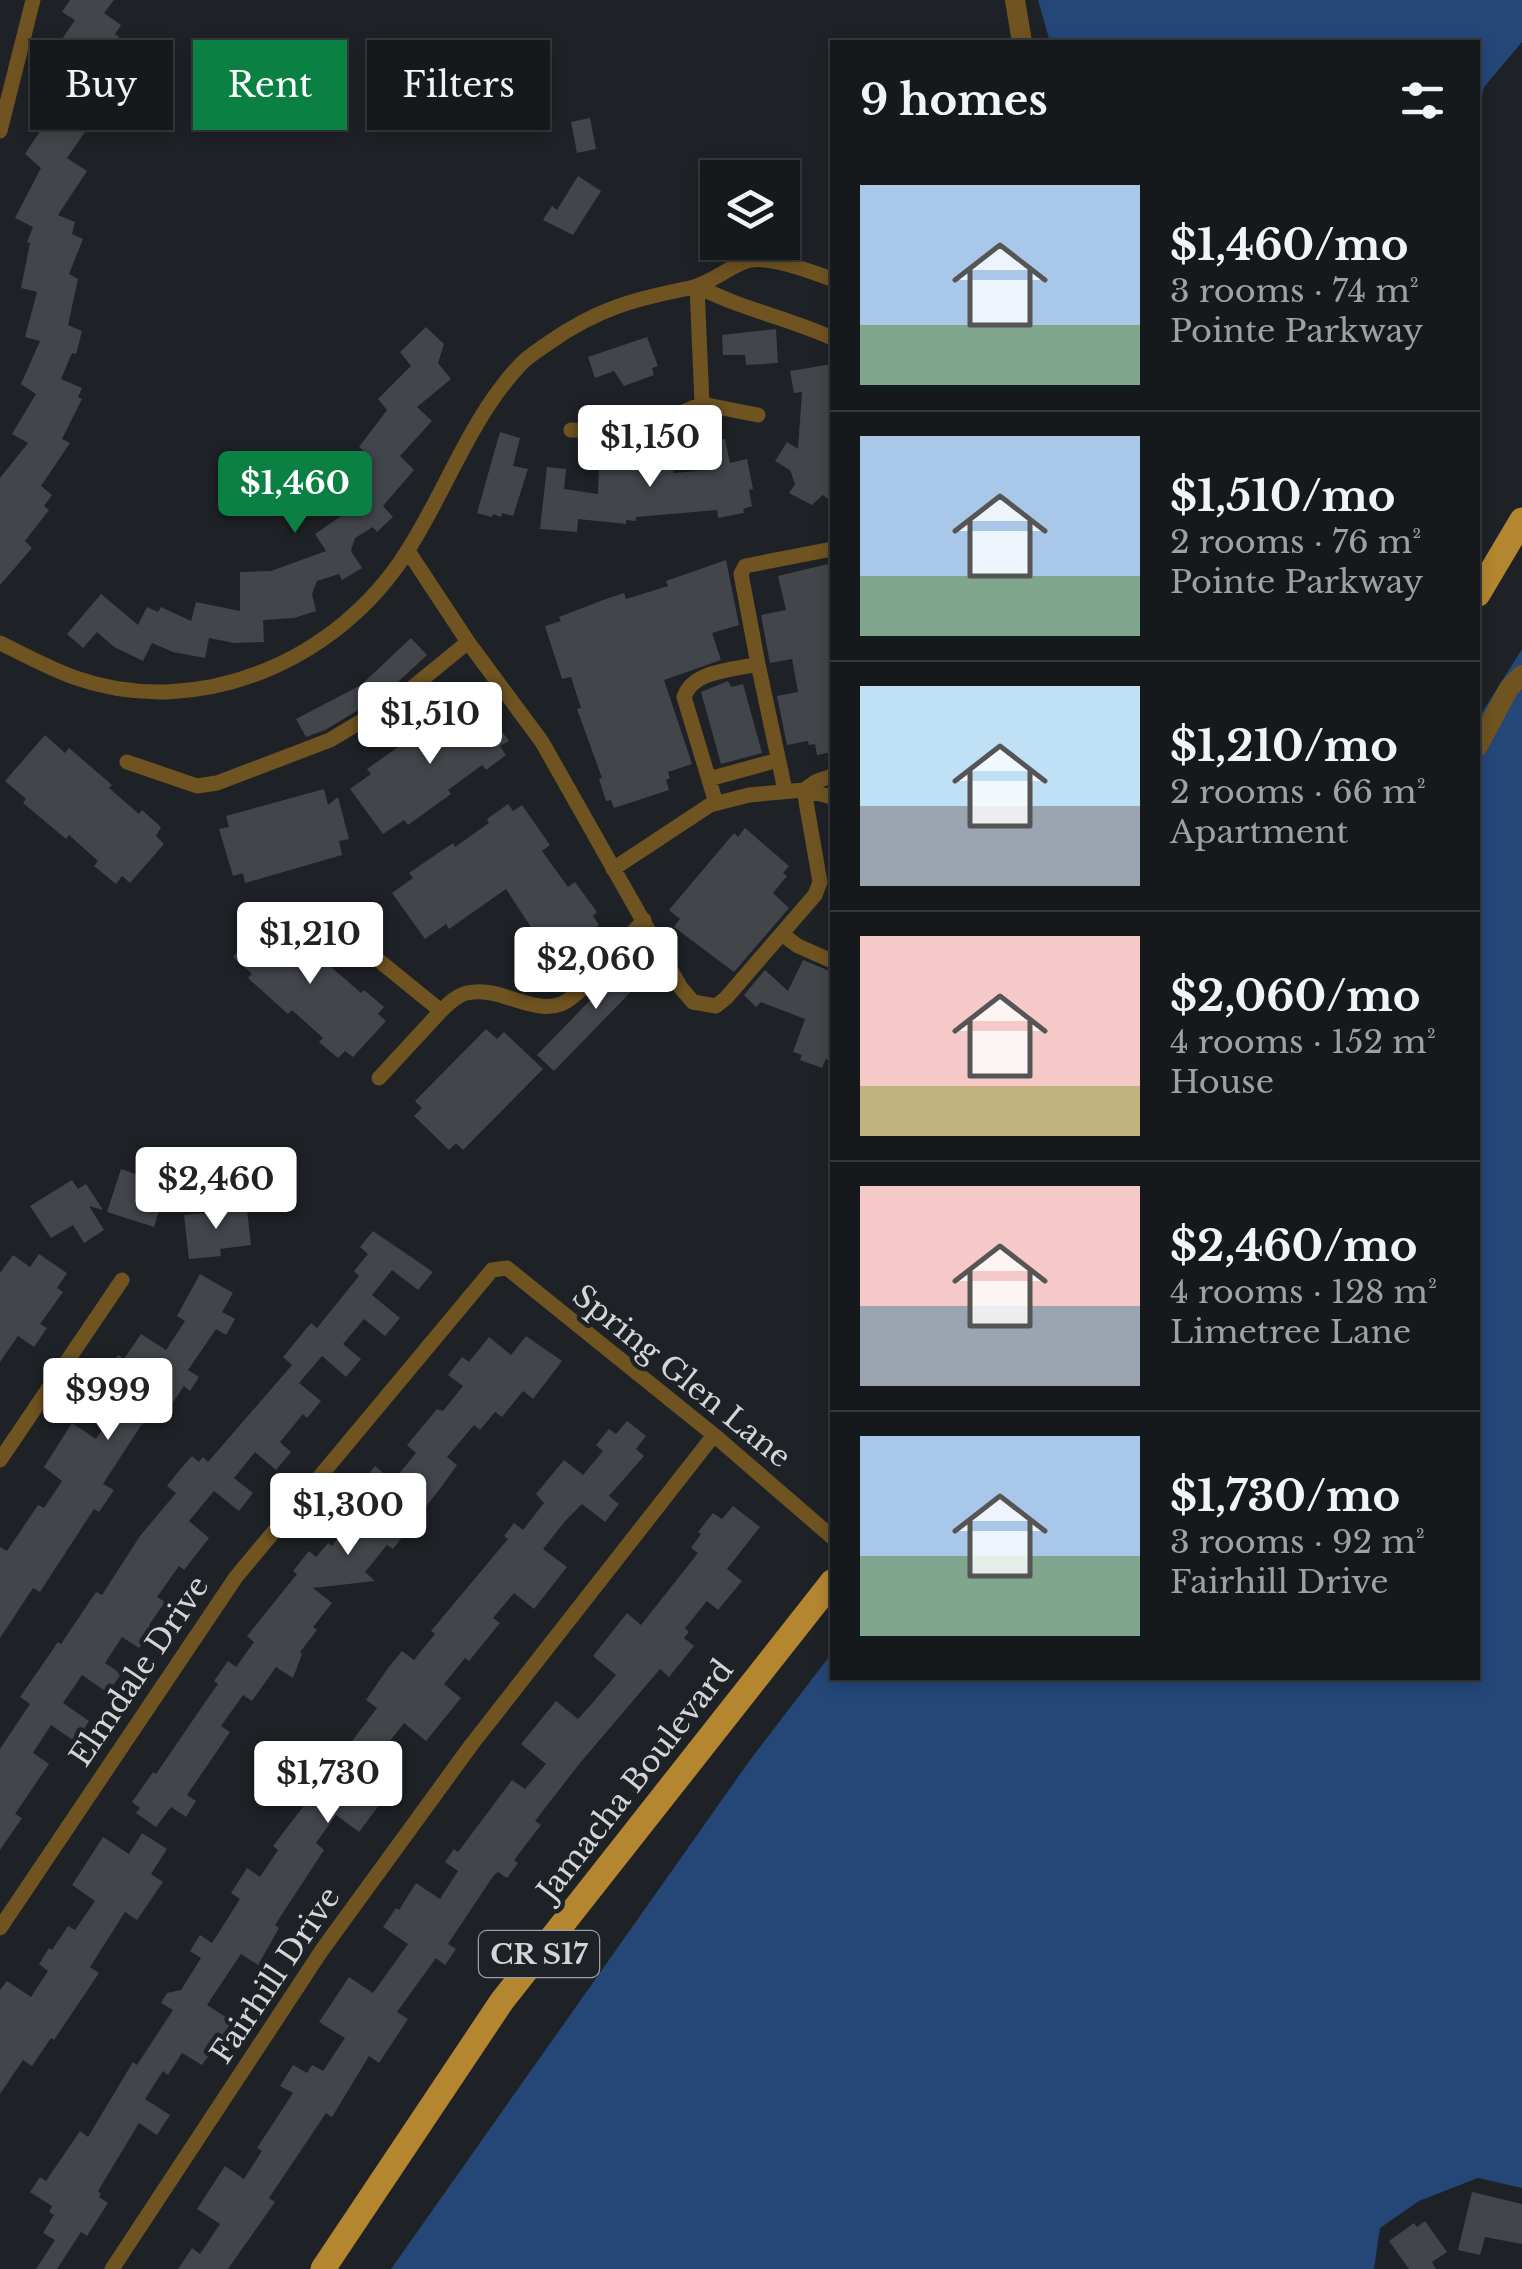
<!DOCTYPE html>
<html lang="en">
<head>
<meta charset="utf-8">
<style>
  body { margin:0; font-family:"Libre Baskerville",serif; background:#232629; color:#f1f3f6; height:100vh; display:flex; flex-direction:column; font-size:38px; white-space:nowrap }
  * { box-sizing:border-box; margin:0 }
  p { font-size:32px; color:#9ea0a3 }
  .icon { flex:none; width:55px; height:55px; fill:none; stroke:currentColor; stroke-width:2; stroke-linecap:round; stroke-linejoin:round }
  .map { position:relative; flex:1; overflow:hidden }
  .sheet { position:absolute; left:830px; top:40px; width:650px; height:1640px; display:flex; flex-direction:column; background:#16191c; border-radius:0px; box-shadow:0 5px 15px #0003,0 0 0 2px #35383b }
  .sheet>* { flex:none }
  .guide { position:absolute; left:30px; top:40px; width:650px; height:90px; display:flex; gap:20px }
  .tools { position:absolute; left:700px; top:160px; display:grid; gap:20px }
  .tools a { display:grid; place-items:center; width:100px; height:100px; border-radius:0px; background:#16191c; box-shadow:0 5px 15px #0003,0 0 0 2px #35383b; font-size:50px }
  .price { position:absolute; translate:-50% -85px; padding:0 22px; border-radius:10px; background:#fff; color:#222; font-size:32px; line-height:65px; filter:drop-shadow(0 2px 5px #0008) }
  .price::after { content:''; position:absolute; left:50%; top:60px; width:30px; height:22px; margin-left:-15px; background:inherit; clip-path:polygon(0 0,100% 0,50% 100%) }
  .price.selected { background:#0b8043; color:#fff }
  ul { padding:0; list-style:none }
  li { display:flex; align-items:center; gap:30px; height:250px; padding:0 30px }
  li+li { border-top:2px solid #35383b }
  li span { display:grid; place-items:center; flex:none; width:280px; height:200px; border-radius:0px; color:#555 }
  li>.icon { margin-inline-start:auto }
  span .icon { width:120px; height:120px; fill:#fffc; stroke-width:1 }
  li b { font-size:42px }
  h2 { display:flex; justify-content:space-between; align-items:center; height:120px; padding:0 30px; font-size:42px }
  .chip { padding:0 35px; border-radius:0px; background:#16191c; box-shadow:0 5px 15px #0003,0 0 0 2px #35383b; font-size:35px; line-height:90px }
  .chip.selected { background:#0b8043; color:#fff }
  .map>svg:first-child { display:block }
</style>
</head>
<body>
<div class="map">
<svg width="1522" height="2269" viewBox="0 0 1522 2269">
  <rect width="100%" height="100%" fill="#1e2126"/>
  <!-- green -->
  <path fill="#244778" d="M1038 0H1522V42L1484 87 1478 117V42H1050Z
    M1522 649V2188L1478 2178 1419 2201 1380 2228 1374 2269H391L750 1760 832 1653V1678H1478V719Z"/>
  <!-- building -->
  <path fill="#42464b" d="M70 0H114L104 13 121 25 115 34 119 37 99 67 105 71 99 82 80 109 94 119 67 158 87 171 58 215 75 222 72 234 83 239 69 274 78 279 68 325 82 331 76 354 72 353 61 379 82 388 78 397 82 399 62 439 70 443 41 486 52 495 44 506 49 510 25 541 32 548 0 585V478L28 443 12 434 36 394 21 384 40 341 25 337 37 292 21 288 30 243 27 242 33 227 15 218 41 168 25 154 50 116 37 108 63 69 49 58 75 20 62 12Z
    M590 118 596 149 577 153 571 122Z
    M578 176 601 191 573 235 543 220 552 206 557 210Z
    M426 327 444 344 438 363 451 379 417 407 432 421 400 456 414 470 383 506 393 517 377 532 373 527 355 538 351 551 362 568 342 580 339 574 317 581 312 594 316 611 294 618 263 620 264 642 234 643 209 638 205 658 173 652 152 643 143 661 114 647 97 632 83 648 67 634 101 594 138 625 147 607 158 612 161 607 191 621 196 602 240 611V572L271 571 326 551 315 534 354 507 341 494 350 486 346 481 371 458 359 447 387 410 378 399 411 366 400 352Z
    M776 329 778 363 746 365 745 355H723L722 335Z
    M647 337 658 366 652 368 654 375 624 386 614 371 595 378 588 357Z
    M832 364V502L823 495 812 505 789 493 795 484 790 470 775 461 787 442 798 449 802 392 794 393 790 371Z
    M500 432 520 438 513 466 528 469 513 516 502 513 501 517 493 514 492 517 477 513Z
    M669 439 674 473 709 470 703 443 725 439 730 463 747 459 753 489 749 490 752 506 743 509 744 513 718 518 717 510 636 517V521L626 520V524L578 519 577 532 540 529 547 467 566 469 564 489 598 494 599 463 651 464 649 441Z
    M726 560 739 625 712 633 721 660 664 680 692 764 668 772 670 778 666 780 669 790 614 808 611 800 606 801 599 779 602 778 577 709 581 708 571 677 562 679 545 626 561 621 559 617 603 600 624 593 626 599 668 586 666 581Z
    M832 563V752L817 755 815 744 809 745 808 741 787 745 777 696 798 692 792 659 770 663 761 615 786 610 778 576Z
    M411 638 427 655 385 694 325 730 306 737 296 719 361 685Z
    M728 681 731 687 743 684 762 753 721 764 701 692Z
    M466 699 472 707 480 701 509 741 500 746 506 755 486 770 482 765 448 790 451 794 408 825 404 820 383 834 350 789 371 774 367 769 411 738 414 742 448 718 445 715Z
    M45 735 65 753 69 748 112 785 109 788 139 814 142 810 161 827 156 836 164 844 130 883 122 876 116 884 94 866 98 861 69 835 66 839 23 803 26 799 5 781Z
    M324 789 328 805 338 797 349 839 339 841 342 855 245 883 243 873 233 876 219 829 229 827 226 816Z
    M508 804 513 811 522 805 550 845 542 851 568 887 575 882 597 912 593 916 599 925 555 955 542 944 506 889 449 929 446 924 425 939 392 893 413 878 409 873 453 843 455 847 489 823 487 819Z
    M745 828 789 866 783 873 787 876 773 893 789 908 734 972 674 927 680 919 669 910 734 833 738 837Z
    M270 914 290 932 294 927 333 962 330 966 361 993 364 990 384 1007 378 1014 386 1021 353 1057 345 1051 338 1058 319 1042 323 1038 292 1010 288 1014 248 978 252 974 233 957Z
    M637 952 654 968 554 1071 537 1055Z
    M803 960 832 972V1062L826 1059 822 1068 800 1060 802 1055 793 1052 805 1019 761 1002 756 1007 744 995 765 970 788 991Z
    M486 1029 497 1039 504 1032 543 1069 463 1150 456 1143 449 1150 414 1116 422 1108 415 1101Z
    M149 1163 171 1171 154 1227 107 1212 121 1169 145 1177Z
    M72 1180 78 1189 86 1184 103 1210 89 1206 104 1230 84 1243 73 1225 51 1238 30 1206Z
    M247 1209 251 1245 220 1249 221 1256 189 1259 184 1215Z
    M373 1231 433 1272 418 1290 392 1270 372 1295 400 1318 385 1336 364 1319 343 1344 361 1359 346 1377 322 1356 299 1383 321 1401 307 1418 303 1414 280 1442 291 1452 276 1470 255 1452 234 1478 253 1493 239 1511 214 1491 189 1521 209 1538 184 1570 179 1566 157 1597 165 1602 149 1625 153 1628 139 1648 122 1637 105 1663 121 1674 108 1693 82 1675 63 1703 89 1721 76 1742 51 1725 33 1753 49 1764 15 1814 22 1818 0 1850V1749L30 1704 20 1697 58 1642 61 1644 96 1592 102 1595 140 1536 176 1493 167 1486 178 1472 192 1456 199 1462 203 1457 208 1462 292 1365 283 1357 311 1323 317 1328 359 1276 354 1271 368 1254 360 1247Z
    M39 1254 67 1273 57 1288 63 1292 40 1324 47 1328 34 1347 18 1336 0 1362V1273L13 1255 30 1267Z
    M200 1274 233 1293 222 1312 235 1319 226 1335 216 1329 188 1370 199 1377 190 1391 184 1386 158 1424 148 1418 140 1427 103 1484 114 1490 99 1512 94 1509 40 1592 33 1588 0 1638V1547L7 1551 38 1505 44 1508 62 1481 44 1467 72 1423 96 1439 114 1411 91 1395 118 1355 124 1359 141 1334 166 1350 185 1321 177 1316Z
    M526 1336 562 1361 533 1399 523 1391 502 1417 495 1412 480 1430 474 1425 447 1457 457 1465 442 1486 393 1549 387 1545 365 1572 375 1581 313 1588 332 1603 313 1627 317 1630 300 1652 302 1654 293 1678 276 1667 252 1701 243 1695 221 1726 230 1732 187 1795 196 1801 186 1817 171 1807 156 1827 136 1813 140 1808 132 1802 153 1772 156 1774 208 1698 218 1684 214 1681 228 1661 236 1667 254 1642 247 1636 297 1574 293 1571 309 1551 316 1557 328 1543 332 1546 354 1519 341 1508 375 1466 393 1481 416 1453 407 1445 437 1409 443 1411 463 1386 448 1375 462 1357 469 1362 489 1337 511 1355Z
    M627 1421 646 1436 636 1449 644 1456 609 1496 619 1504 605 1522 582 1504 566 1520 543 1549 567 1567 534 1609 514 1593 493 1618 500 1623 469 1661 465 1658 444 1684 461 1698 426 1741 404 1723 383 1750 368 1770 392 1788 359 1832 336 1815 316 1843 324 1850 275 1925 279 1928 258 1965 241 1954 207 2005 232 2021 220 2040 202 2065 182 2053 168 2075 163 2071 145 2099 170 2115 157 2135 139 2123 98 2191 101 2194 99 2197 108 2203 87 2236 81 2232 57 2269H36L55 2240 43 2233 54 2215 49 2212 52 2206 30 2192 40 2177 46 2181 80 2131 88 2137 133 2062 137 2065 173 2010 161 2003 167 1993 181 1990 201 1958 190 1951 200 1935 212 1943 240 1899 231 1893 247 1868 260 1877 278 1850 273 1846 309 1799 300 1793 322 1763 318 1760 328 1747 340 1757 377 1708 366 1700 388 1668 402 1651 414 1660 435 1634 431 1631 508 1539 504 1536 514 1523 523 1530 544 1503 536 1494 564 1460 583 1475 603 1451 596 1445 609 1429 616 1434Z
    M733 1506 760 1527 727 1569 742 1581 718 1610 707 1601 685 1628 689 1632 684 1638 694 1646 669 1677 660 1669 580 1763 535 1821 541 1825 514 1860 518 1863 507 1878 498 1872 494 1875 448 1944 456 1949 445 1965 436 1958 397 2012 408 2019 379 2063 369 2056 332 2117 326 2113 269 2198 275 2202 228 2269H178L192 2248 200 2254 220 2224 197 2209 225 2166 244 2179 262 2151 257 2148 293 2093 280 2086 293 2065 307 2073 312 2065 323 2071 345 2038 319 2022 349 1977 373 1993 408 1944 383 1927 396 1908 399 1910 416 1883 440 1899 458 1871 445 1862 454 1849 458 1852 512 1780 525 1789 546 1764 521 1744 556 1701 578 1719 595 1700 616 1675 593 1656 627 1613 641 1625 698 1553 691 1548 701 1534 698 1532 713 1513 722 1519Z
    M142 1833 167 1849 151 1874 163 1882 137 1920 125 1912 90 1967 99 1973 54 2040 51 2038 32 2066 23 2060 0 2094V1990L7 1981 31 1997 48 1971 39 1964 49 1948 52 1950 68 1926 75 1930 95 1901 72 1885 103 1837 129 1854Z
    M1472 2192 1522 2204V2244L1485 2237 1480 2255 1458 2250Z
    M1425 2221 1447 2252 1432 2262 1436 2269H1409L1389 2241 1414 2223 1417 2227Z"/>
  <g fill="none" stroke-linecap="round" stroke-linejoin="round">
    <!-- minor -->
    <path stroke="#6f5321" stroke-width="15" d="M0 131 33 0
      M697 286C741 309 788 318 832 338
      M697 286 702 404
      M571 430 606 431 671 417 702 404 758 415
      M468 642 542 742 681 988 693 1002 716 1006 726 998 815 895 820 882 804 790 749 795 710 805 613 869
      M0 643C25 655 50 669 76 678 200 721 338 660 406 553 447 490 468 421 520 365 528 356 540 349 550 342 597 309 634 299 690 288 709 284 726 269 744 262 765 253 811 272 832 279
      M758 664 785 790
      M127 762 197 786 217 783 330 740 397 700 468 642 408 551
      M832 776 817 781 804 790 832 797
      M709 779 778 760
      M716 803 684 697C693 670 733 670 758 664L741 574 745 566 832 549
      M329 920 441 1011 379 1078
      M783 935 798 946 832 961
      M441 1011C448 1004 457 995 467 993 498 985 532 1015 561 1004 582 996 626 939 644 920
      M0 1460 122 1280
      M0 1928 236 1577 492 1270 507 1268 714 1435 832 1537
      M112 2269 322 1950 472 1744 714 1435"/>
    <!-- tertiary -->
    <path stroke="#6f5321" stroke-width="20" d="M1015 0 1022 42
      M1478 746 1509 688 1522 675"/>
    <!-- primary -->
    <path stroke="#b48630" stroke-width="25" d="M1478 594 1522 520
      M323 2269 502 2001 832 1582"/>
  </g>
  <g text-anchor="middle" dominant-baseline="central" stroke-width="9" stroke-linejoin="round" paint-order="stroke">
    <!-- shield labels -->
    <rect fill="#1e2126" stroke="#9d9fa3" stroke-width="2.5" x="479" y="1931" width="120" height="46" rx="8"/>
    <g font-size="28" font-weight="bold" fill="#d3d5d8">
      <text x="539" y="1954">CR S17</text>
    </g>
    <!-- street labels -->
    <g font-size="30" fill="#d3d5d8" stroke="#1e2126">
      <text transform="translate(682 1376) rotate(39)">Spring Glen Lane</text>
      <text transform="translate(139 1671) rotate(-56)">Elmdale Drive</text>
      <text transform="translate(635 1780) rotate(-52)">Jamacha Boulevard</text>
      <text transform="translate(275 1975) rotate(-56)">Fairhill Drive</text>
    </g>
  </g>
</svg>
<div class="tools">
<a><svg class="icon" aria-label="layers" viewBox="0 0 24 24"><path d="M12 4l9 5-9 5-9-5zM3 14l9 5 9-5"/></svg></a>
</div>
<b class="price" style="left:650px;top:490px">$1,150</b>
<b class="price selected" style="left:295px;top:536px">$1,460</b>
<b class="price" style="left:430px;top:767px">$1,510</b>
<b class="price" style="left:310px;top:987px">$1,210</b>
<b class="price" style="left:596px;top:1012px">$2,060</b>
<b class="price" style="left:216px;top:1232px">$2,460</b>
<b class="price" style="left:108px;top:1443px">$999</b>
<b class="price" style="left:348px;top:1558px">$1,300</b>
<b class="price" style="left:328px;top:1826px">$1,730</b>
<div class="guide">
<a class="chip">Buy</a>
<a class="chip selected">Rent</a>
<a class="chip">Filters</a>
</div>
<section class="sheet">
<h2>9 homes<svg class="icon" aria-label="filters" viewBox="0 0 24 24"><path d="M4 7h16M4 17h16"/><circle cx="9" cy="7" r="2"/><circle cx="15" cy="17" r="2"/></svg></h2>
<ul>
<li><span style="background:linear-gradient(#a9c7e8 70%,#7fa58c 0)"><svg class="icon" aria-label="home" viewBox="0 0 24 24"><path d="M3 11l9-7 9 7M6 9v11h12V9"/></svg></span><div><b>$1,460/mo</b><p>3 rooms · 74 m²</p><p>Pointe Parkway</p></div></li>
<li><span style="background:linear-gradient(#a9c7e8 70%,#7fa58c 0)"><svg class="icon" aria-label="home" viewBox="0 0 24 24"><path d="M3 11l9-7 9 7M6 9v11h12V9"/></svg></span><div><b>$1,510/mo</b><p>2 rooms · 76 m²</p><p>Pointe Parkway</p></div></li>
<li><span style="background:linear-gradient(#bfe0f5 60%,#9aa5b1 0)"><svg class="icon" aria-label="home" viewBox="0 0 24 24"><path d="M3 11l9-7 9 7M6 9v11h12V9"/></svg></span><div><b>$1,210/mo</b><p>2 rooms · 66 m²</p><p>Apartment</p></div></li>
<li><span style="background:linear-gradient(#f6c9c9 75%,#c2b280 0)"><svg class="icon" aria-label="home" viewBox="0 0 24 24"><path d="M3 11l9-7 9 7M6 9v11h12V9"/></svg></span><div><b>$2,060/mo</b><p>4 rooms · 152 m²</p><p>House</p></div></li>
<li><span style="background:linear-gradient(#f6c9c9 60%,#9aa5b1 0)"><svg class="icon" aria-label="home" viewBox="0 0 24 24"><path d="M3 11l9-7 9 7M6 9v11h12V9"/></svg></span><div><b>$2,460/mo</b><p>4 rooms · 128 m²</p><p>Limetree Lane</p></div></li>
<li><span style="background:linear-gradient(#a9c7e8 60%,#7fa58c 0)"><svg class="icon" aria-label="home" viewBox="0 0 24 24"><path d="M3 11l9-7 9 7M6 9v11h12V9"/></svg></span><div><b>$1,730/mo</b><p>3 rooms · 92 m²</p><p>Fairhill Drive</p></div></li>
</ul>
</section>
</div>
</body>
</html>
